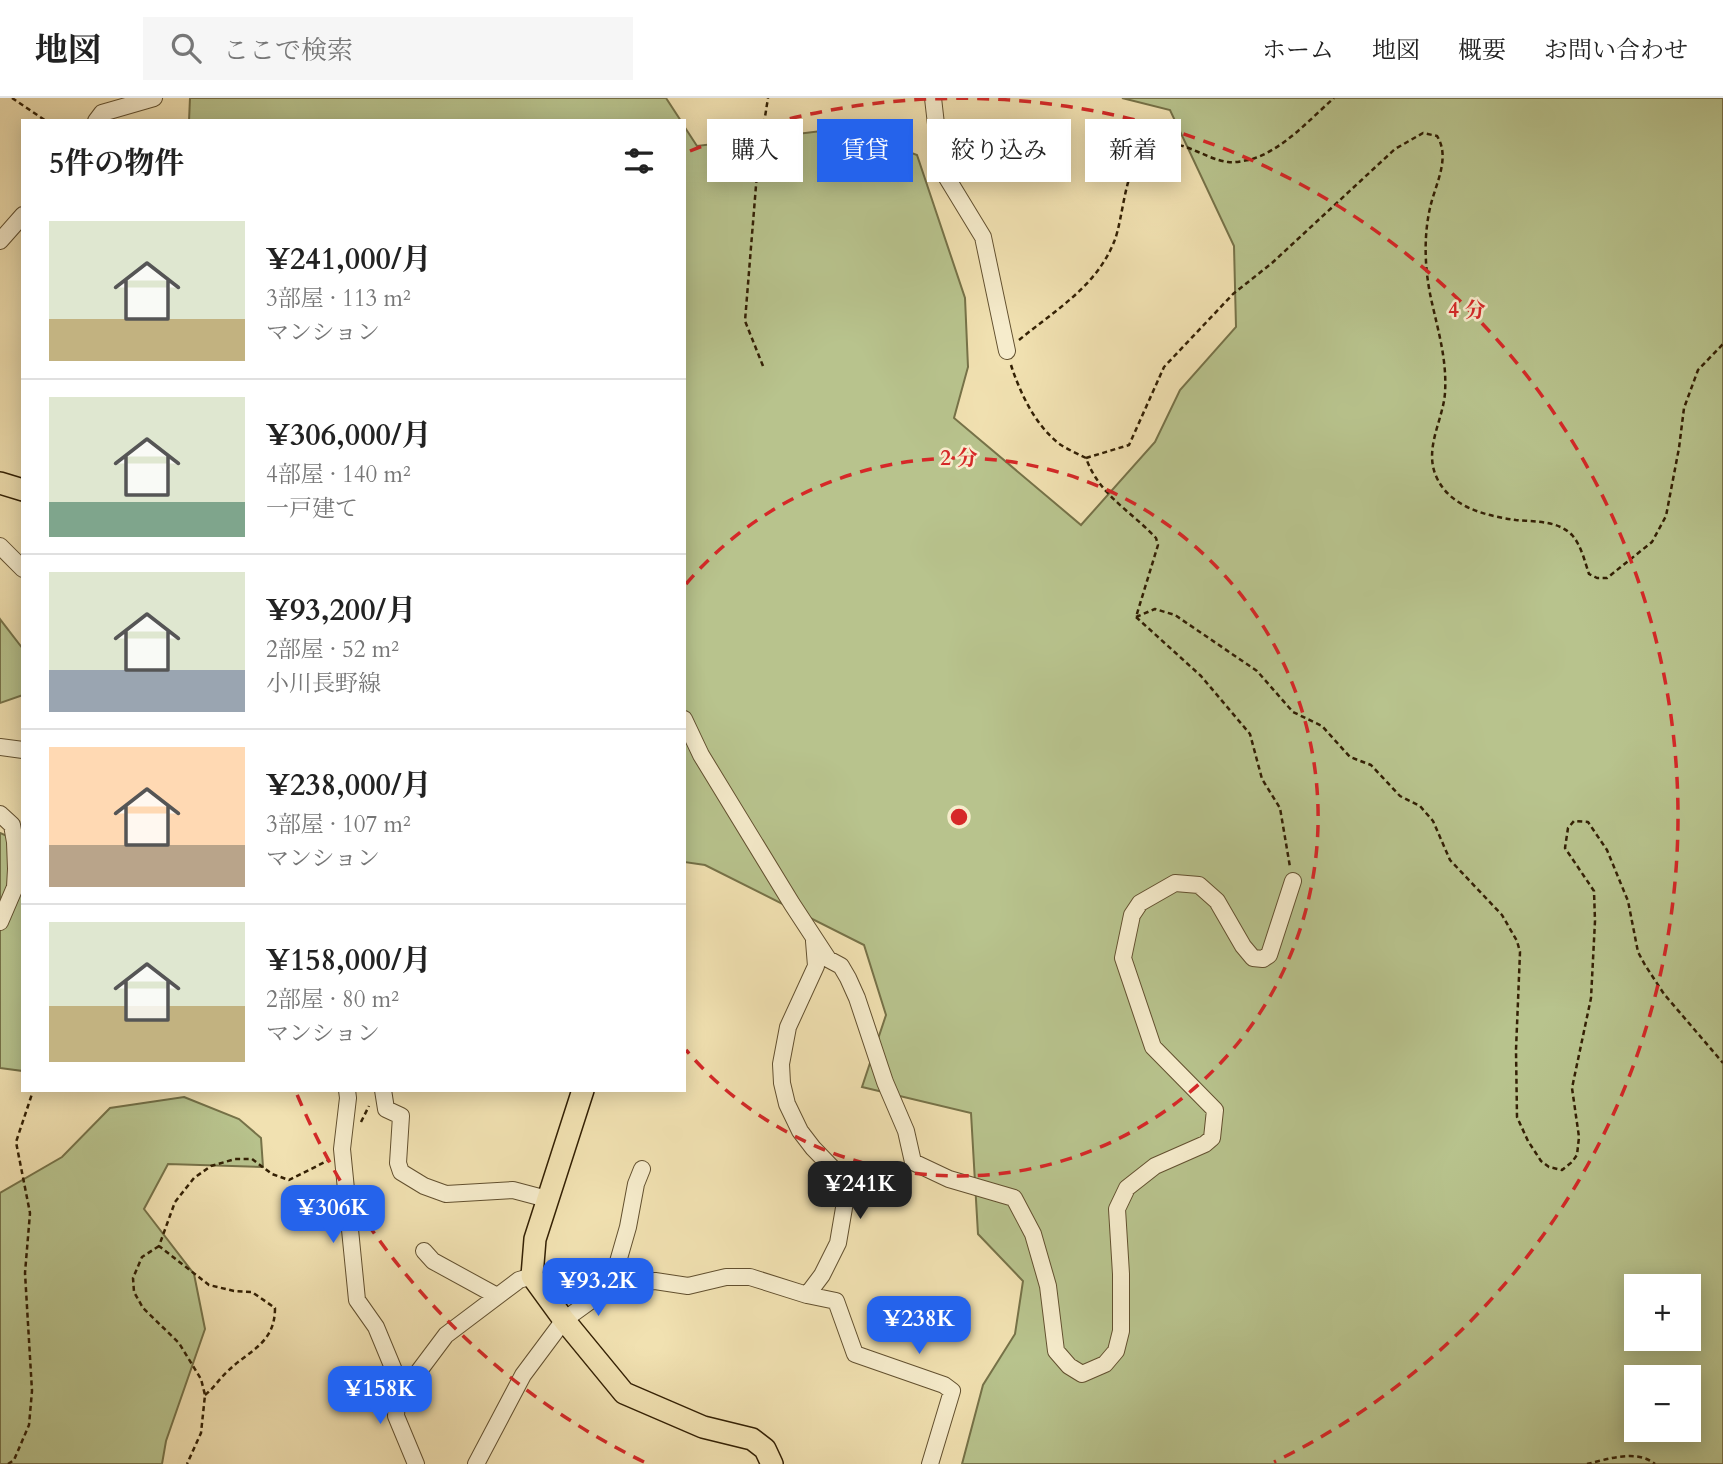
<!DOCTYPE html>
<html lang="ja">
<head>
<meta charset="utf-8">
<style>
  body { margin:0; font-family:Cardo,"Noto Serif JP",serif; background:#f6f6f6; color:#222; height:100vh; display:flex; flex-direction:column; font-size:26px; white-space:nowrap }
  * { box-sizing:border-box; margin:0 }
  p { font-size:23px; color:#767676 }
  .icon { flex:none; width:38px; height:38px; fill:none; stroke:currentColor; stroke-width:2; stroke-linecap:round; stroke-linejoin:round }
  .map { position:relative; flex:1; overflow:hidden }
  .details { position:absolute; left:21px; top:21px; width:665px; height:973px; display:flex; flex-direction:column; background:#fff; border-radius:0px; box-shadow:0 4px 18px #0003 }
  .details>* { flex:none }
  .top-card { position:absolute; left:707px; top:21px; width:665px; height:63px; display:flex; gap:14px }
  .tools { position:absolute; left:1624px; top:1176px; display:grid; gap:14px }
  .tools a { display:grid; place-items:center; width:77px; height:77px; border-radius:0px; background:#fff; box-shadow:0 4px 18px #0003; font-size:35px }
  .price { position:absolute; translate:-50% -60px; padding:0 16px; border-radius:14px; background:#2563eb; color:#fff; font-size:23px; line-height:46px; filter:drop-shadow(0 2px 4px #0008) }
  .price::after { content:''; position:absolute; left:50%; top:42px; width:21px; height:16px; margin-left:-10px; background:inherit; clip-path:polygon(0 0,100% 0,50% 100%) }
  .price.selected { background:#222; color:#fff }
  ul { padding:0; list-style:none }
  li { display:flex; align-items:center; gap:21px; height:175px; padding:0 28px }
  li+li { border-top:2px solid #e0e0e0 }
  li span { display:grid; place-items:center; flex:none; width:196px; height:140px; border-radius:0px; color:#555 }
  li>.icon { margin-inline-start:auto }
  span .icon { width:84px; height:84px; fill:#fffc; stroke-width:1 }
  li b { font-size:30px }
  h2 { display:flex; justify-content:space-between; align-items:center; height:84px; padding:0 28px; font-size:30px }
  .pill { padding:0 24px; border-radius:0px; background:#fff; box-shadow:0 4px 18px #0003; font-size:24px; line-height:63px }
  .pill.selected { background:#2563eb; color:#fff }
  header { display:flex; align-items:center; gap:42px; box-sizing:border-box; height:98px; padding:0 35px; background:#fff; border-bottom:2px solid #e0e0e0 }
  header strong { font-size:33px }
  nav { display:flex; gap:38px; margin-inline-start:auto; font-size:24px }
  .search { width:490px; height:63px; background:#f6f6f6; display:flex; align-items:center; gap:18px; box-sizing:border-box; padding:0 24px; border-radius:0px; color:#767676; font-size:26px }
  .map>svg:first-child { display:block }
</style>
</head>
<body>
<header>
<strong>地図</strong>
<div class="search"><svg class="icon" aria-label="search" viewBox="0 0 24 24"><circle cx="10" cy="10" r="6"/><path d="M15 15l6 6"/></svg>ここで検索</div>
<nav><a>ホーム</a><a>地図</a><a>概要</a><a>お問い合わせ</a></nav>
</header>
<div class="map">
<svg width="1723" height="1366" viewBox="0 0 1723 1366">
  <rect width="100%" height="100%" fill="#f1e1b1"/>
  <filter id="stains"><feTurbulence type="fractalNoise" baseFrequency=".00286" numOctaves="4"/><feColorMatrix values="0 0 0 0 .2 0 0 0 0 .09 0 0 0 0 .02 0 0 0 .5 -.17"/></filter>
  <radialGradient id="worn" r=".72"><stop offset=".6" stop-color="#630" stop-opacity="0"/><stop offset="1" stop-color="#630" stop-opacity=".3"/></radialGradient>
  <!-- green -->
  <path fill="#b8c38d" stroke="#767248" stroke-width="2" fill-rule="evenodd" d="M190 0H666L681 23H189Z
    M1122 0H1723V1366H962L983 1287 1015 1236 1023 1183 978 1136 971 1015 862 989 886 917 864 847 705 767 684 764V28L697 48 846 30 917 57 965 200 968 269 954 320 1081 427 1155 344 1180 292 1236 229 1234 148 1170 12ZM1636 1188H1689V1241H1636ZM1636 1279H1689V1332H1636Z
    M0 521 23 551V597L0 605Z
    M0 735 23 745V973L0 970Z
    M184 999 239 1021 261 1040 263 1069 168 1066 144 1111 194 1176 205 1231 166 1343 162 1366H0V1095L62 1059 110 1010Z"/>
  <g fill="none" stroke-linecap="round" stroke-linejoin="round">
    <defs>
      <path id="minor" d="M933 0 941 70 983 139 1007 253
        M96 23 102 15 154 0
        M0 143 23 117
        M0 448 23 471
        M684 621 701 657 792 806 828 861 841 868 848 880 857 900 885 984 906 1033 913 1064 949 1081 1014 1100 1033 1136 1048 1188 1056 1253 1069 1268 1082 1276 1105 1266 1116 1253 1121 1233V1176L1117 1111 1127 1090 1155 1068 1205 1046 1212 1040 1215 1012 1153 949 1123 860 1132 817 1140 805 1175 785 1199 787 1217 803 1243 848 1253 860 1263 861 1269 857 1293 783
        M0 649 23 652
        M0 716 12 727 15 744 16 771 15 789 0 824
        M347 992 348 1000 342 1051 357 1202 376 1229 398 1282 396 1318 416 1366
        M383 992 386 1011 401 1018 398 1065 401 1074 424 1088 446 1096 513 1092 547 1101
        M424 1153 433 1163 497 1198
        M611 1188 628 1129 636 1086 642 1071
        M807 1197 836 1203 855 1256 944 1287 952 1293 930 1366
        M398 1282 416 1277 446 1237 519 1182 532 1178
        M476 1366 523 1277 564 1222 611 1188 655 1183 688 1188 726 1179H750L807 1197 822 1177 838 1145 845 1104 843 1081 813 1050 800 1033 787 1006 782 985 781 966 788 929 816 868 814 843"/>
      <path id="major" d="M0 385 23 392
        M583 992 535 1141 532 1178 564 1222 624 1295 703 1329 752 1341 765 1351 772 1366"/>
    </defs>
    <!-- minor casing -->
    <use href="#minor" stroke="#62502f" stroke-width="18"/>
    <!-- major casing -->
    <use href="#major" stroke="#332004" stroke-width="24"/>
    <!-- path -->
    <path stroke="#332004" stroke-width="2.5" stroke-dasharray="5 3.5" stroke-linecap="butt" d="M12 0 46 23
      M1019 242C1054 213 1096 189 1114 144 1124 120 1124 66 1147 51 1173 33 1202 61 1228 64 1234 65 1242 63 1249 62 1282 53 1309 22 1334 0
      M1011 267C1020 295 1036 329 1061 347 1069 352 1078 356 1086 360 1099 397 1131 413 1156 440L1158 447 1136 519
      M763 268 745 223 758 63 768 0
      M1086 360 1129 347 1164 269 1233 196 1272 165 1395 51 1423 35 1437 38C1451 60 1435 87 1430 110 1423 141 1425 175 1432 205 1439 236 1447 263 1445 295 1443 322 1424 350 1436 378 1449 409 1486 418 1516 422 1535 424 1557 422 1572 437 1581 447 1585 464 1589 476L1597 480H1607L1652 444 1666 418 1679 350 1684 310 1698 272 1723 246
      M1136 519 1155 511 1175 517 1257 573 1293 614 1322 628 1350 659 1371 667 1400 698 1420 708 1433 723 1450 762 1502 817 1517 843 1520 854 1516 952 1517 1019 1528 1043 1541 1063 1549 1069 1562 1072 1572 1064 1577 1057 1579 1039 1572 990 1591 900 1595 823 1594 793 1565 750 1568 730 1574 723 1588 724 1607 752 1628 803 1638 854 1645 867 1664 896 1723 965
      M1136 519 1201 578 1250 636 1262 681 1280 710 1290 769
      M361 1024 369 1008
      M159 1148 142 1159 133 1180 134 1194 143 1210 179 1245 201 1281 205 1297 201 1335 187 1366
      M205 1297C214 1290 219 1281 228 1273 249 1252 275 1246 275 1210L252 1194 234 1193 209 1187 159 1148 175 1104 194 1080 211 1068 235 1061H252L272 1076 289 1082 329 1062
      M8 1366 14 1362 29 1327 32 1293 25 1175 30 1115 16 1044 32 996
      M1587 1366C1608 1361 1637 1351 1655 1366"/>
    <!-- minor -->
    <use href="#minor" stroke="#f6eccc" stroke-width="16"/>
    <!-- major -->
    <use href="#major" stroke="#f1e1b1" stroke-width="21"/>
  </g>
  <!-- distance rings -->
  <g fill="none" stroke="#d62828" stroke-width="3.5" stroke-dasharray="12 9">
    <path d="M686 486A359 359 0 1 1 686 952"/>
    <path d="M644 1364A718 718 0 0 1 296 994M690 53A718 718 0 0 1 1274 1364"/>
  </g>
  <circle cx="959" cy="719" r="10" fill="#d62828" stroke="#f6eccc" stroke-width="3.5"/>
  <g font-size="21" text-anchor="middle" font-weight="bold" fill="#d62828" stroke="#f6eccc" stroke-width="5" stroke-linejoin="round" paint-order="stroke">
    <text x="1467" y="219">4 分</text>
    <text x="959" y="367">2 分</text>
  </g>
  <rect width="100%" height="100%" filter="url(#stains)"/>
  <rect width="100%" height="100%" fill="url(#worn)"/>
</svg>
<div class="tools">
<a>+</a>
<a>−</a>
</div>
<b class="price selected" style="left:860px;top:1123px">¥241K</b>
<b class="price" style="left:333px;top:1147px">¥306K</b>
<b class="price" style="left:598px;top:1220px">¥93.2K</b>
<b class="price" style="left:919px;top:1258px">¥238K</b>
<b class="price" style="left:380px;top:1328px">¥158K</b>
<div class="top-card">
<a class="pill">購入</a>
<a class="pill selected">賃貸</a>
<a class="pill">絞り込み</a>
<a class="pill">新着</a>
</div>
<section class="details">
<h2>5件の物件<svg class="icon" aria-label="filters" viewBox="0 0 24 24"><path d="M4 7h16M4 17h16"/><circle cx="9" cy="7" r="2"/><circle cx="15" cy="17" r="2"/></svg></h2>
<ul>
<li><span style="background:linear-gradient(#dfe7d0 70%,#c2b280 0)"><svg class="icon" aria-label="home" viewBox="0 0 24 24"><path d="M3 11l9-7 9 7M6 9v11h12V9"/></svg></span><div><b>¥241,000/月</b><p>3部屋 · 113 m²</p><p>マンション</p></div></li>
<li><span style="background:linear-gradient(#dfe7d0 75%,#7fa58c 0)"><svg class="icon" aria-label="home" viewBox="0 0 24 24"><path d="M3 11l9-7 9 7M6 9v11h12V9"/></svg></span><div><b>¥306,000/月</b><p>4部屋 · 140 m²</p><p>一戸建て</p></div></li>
<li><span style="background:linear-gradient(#dfe7d0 70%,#9aa5b1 0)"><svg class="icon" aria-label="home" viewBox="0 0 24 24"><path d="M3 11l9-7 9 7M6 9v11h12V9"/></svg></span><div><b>¥93,200/月</b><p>2部屋 · 52 m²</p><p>小川長野線</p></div></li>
<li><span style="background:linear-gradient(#ffd9b3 70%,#b9a48a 0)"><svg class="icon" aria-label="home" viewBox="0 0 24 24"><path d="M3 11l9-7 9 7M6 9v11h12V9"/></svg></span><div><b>¥238,000/月</b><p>3部屋 · 107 m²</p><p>マンション</p></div></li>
<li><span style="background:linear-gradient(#dfe7d0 60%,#c2b280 0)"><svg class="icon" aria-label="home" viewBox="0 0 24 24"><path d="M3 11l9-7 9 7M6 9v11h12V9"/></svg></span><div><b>¥158,000/月</b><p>2部屋 · 80 m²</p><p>マンション</p></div></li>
</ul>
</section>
</div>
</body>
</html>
